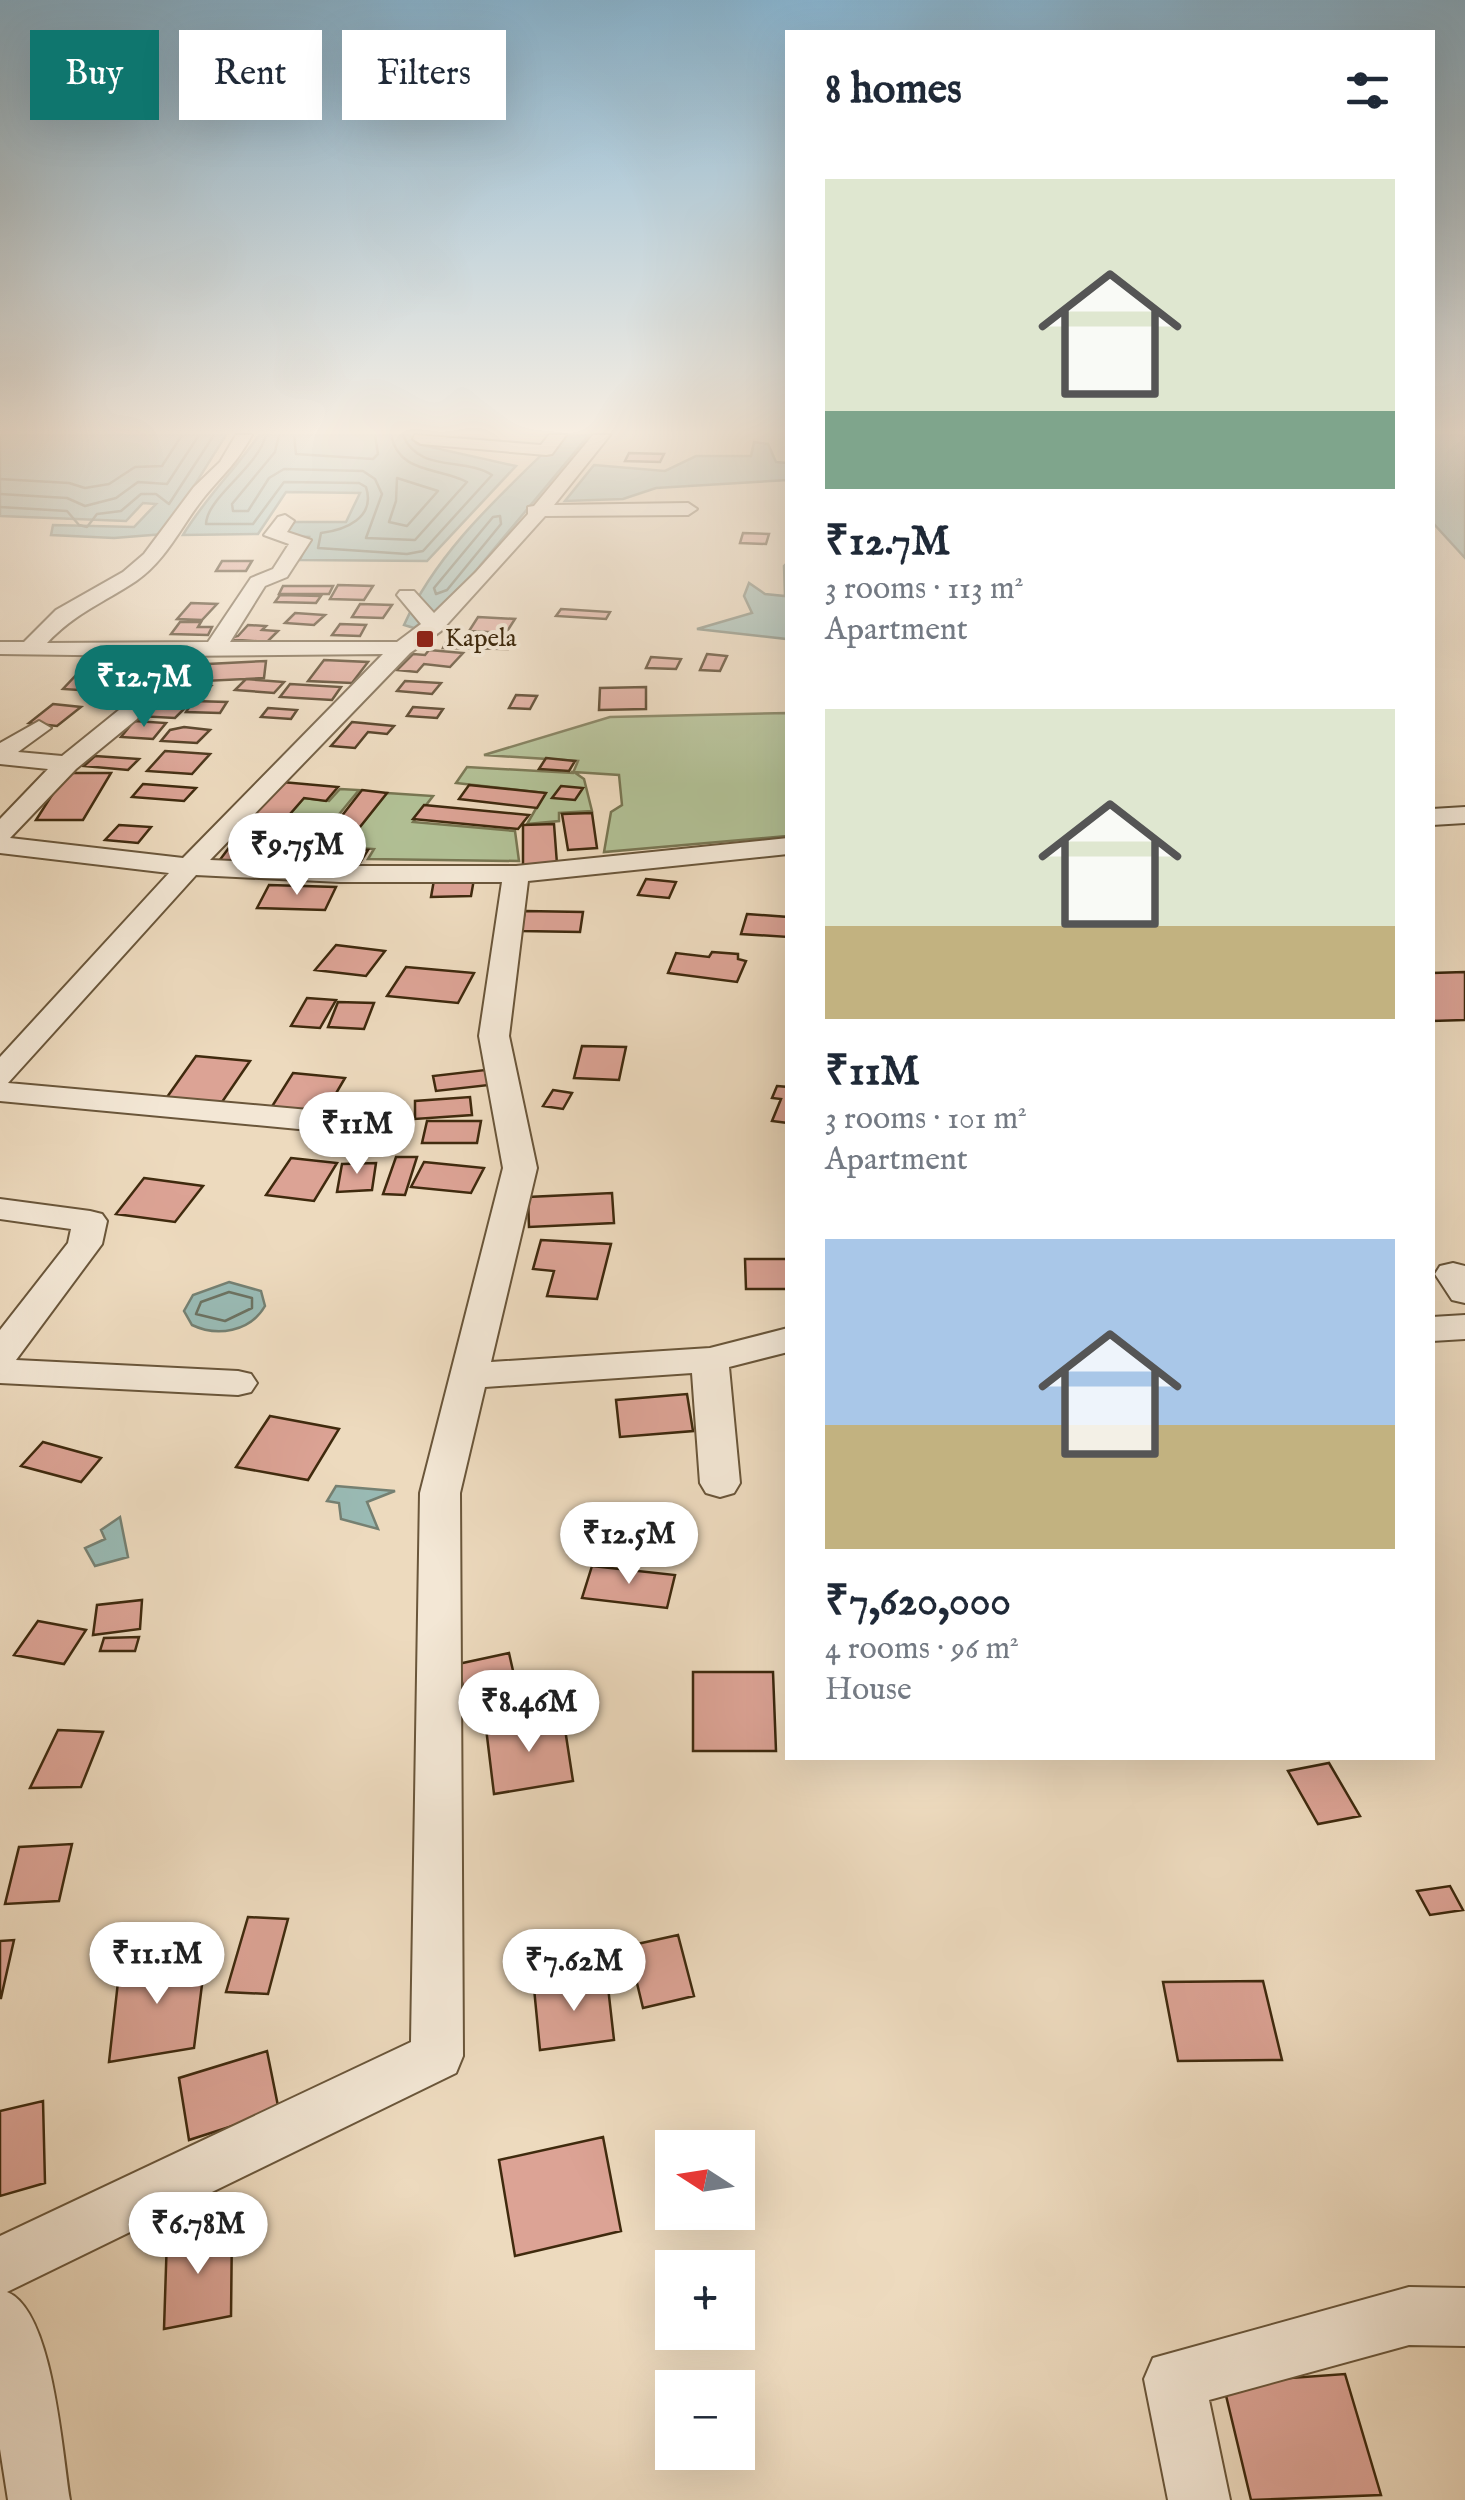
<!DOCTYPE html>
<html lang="en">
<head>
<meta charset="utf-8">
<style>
  body { margin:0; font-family:"IM FELL English",serif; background:#f2f2f3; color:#1f2937; height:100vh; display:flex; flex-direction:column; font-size:38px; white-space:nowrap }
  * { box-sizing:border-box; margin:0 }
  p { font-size:32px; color:#747a83 }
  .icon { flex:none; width:55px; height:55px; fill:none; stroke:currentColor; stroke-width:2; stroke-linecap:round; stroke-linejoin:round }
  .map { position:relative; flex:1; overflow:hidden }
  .sheet { position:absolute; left:785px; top:30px; width:650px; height:1730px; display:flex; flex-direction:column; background:#fff; border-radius:0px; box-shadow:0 10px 40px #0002 }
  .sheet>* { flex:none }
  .banner { position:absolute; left:30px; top:30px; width:605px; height:90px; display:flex; gap:20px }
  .needle { width:65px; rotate:282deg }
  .buttons { position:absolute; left:655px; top:2130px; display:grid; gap:20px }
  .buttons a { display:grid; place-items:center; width:100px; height:100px; border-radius:0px; background:#fff; box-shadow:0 10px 40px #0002; font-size:50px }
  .price { position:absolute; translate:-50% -85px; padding:0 22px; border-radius:35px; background:#fff; color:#222; font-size:32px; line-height:65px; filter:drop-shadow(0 2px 5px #0008) }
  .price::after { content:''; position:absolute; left:50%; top:60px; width:30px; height:22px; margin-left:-15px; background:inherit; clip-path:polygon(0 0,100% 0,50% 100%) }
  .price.selected { background:#0f766e; color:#fff }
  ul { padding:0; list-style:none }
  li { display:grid; align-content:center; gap:20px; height:530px; padding:0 40px }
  li span { display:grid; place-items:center; height:310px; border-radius:0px; color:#555 }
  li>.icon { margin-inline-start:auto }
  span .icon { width:180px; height:180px; fill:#fffc; stroke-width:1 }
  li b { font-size:42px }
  h2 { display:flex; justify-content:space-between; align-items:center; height:120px; padding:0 40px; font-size:42px }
  .chip { padding:0 35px; border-radius:0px; background:#fff; box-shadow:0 10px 40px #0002; font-size:35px; line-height:90px }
  .chip.selected { background:#0f766e; color:#fff }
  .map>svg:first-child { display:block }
</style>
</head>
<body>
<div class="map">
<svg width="1465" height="2500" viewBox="0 0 1465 2500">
  <rect width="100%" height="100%" fill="#eddabe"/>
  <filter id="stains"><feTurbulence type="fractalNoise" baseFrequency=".002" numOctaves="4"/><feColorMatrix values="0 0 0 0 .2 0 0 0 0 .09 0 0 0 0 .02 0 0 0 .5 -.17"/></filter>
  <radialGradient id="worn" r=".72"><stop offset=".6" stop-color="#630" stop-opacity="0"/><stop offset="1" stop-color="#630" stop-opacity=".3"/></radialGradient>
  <!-- green -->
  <path fill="#b2c196" stroke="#787652" stroke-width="2.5" d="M787 713V836L604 852 611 812 622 805 619 775 574 772 584 779 592 811 559 813V821L527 824 545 793 456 783 467 767 573 773 578 761 484 755 610 717Z
    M340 789 359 790 313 846 288 845 300 831 277 829 304 798 329 801Z
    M387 793 433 796 413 822 515 831 519 861 368 859 374 849 344 847Z"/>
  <!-- water -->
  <path fill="#99bab4" stroke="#758072" stroke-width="2.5" d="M0 435H226L164 534 114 538 51 535 53 525 134 527 156 504 143 503 126 521 0 516Z
    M259 435H410L417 444 516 466 427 561 300 560 309 537 279 536 295 522H346L360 493 286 492 258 534 183 535C205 498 235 470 259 435Z
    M562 435H589L454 597 414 628 404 625C438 549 503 493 562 435Z
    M1433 435H1465V558L1433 523Z
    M754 442 768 444 776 462 787 463V480L656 488 623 499 565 501 594 465 665 471 696 456H751Z
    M787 563V639L697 629 752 613 744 596 749 583 765 594 785 596 784 566Z
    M229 1282 261 1291 265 1306C250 1332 217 1337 192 1325L184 1311 193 1295Z
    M336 1486 395 1491 367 1502 378 1529 341 1519 339 1503 327 1501Z
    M120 1517 128 1557 95 1566 85 1548 105 1539 101 1530Z"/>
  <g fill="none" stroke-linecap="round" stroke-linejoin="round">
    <!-- shore -->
    <path stroke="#6c7261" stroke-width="2.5" d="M266 435C257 469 207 497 206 524H253L284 482 359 483 366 487C376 518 345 530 321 533L318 548 407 554 423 551 492 475C465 457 418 473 403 435
      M279 435 275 452 232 504 233 511H248L269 478 284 469 363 471 375 479 382 494 366 538 415 540 467 482C438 467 399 474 391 435
      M294 435 296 454 373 459 378 454 375 435
      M397 478 438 491 407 526 389 522 396 501Z
      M0 479 69 483 85 488 109 484 135 467 162 466 182 435
      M0 494 67 498 85 506 116 498 138 482 167 484 199 435
      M0 507 67 511 79 525 87 527 97 514 121 511 141 494H156L169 504 214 435
      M500 516 501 524 447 590 436 594 434 588 493 517Z
      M229 1292 252 1298V1308L225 1321 196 1314 201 1302Z"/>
  </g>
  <!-- building -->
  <path fill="#dca395" stroke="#3f2a0e" stroke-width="2.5" d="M629 453 664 454 660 462 625 461Z
    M743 533 769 534 766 544 740 543Z
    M222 561H252L246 571H216Z
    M338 585 373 586 364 600 330 599Z
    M283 586H333L329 594H279Z
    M280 595 321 596 316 603 275 602Z
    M191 603 217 604 202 620 177 619Z
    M360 604 392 605 383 618 352 617Z
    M561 609 610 612 606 619 556 616Z
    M295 613 325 615 314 625 285 623Z
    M478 617 515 619 506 633 469 631Z
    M180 622H201L198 627H212L208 635 171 634Z
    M340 624 366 625 360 636 332 635Z
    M248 625 266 626 262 630 278 631 267 642 226 639 238 636Z
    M447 640 511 641 508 649 443 648Z
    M429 650 463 653 450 667 424 664 417 672 397 670 413 654 425 655Z
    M707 654 727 656 720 671 700 670Z
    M651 657 681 659 676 669 646 668Z
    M324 660 368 662 352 683 308 681Z
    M266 661 264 678 204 681 208 664Z
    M78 673 124 675 110 692 63 689Z
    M246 679 284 682 274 693 235 690Z
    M405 681 441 683 432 694 397 691Z
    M158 682 211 686 198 699 144 695Z
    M290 684 341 687 332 700 280 697Z
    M646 687V709L599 710 600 688Z
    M516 695 537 696 530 709 509 708Z
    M193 701 227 702 220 713 186 712Z
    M149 703 188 705 175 718 137 716Z
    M53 704 81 707 57 726 29 723Z
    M413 707 443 709 437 718 407 716Z
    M268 708 297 710 291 719 261 717Z
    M134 721 166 723 153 739 121 737Z
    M352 722 394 726 387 734 368 732 355 748 331 746Z
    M184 727 210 730 197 743 161 741 170 730Z
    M165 751 210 754 192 774 147 771Z
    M95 756 139 759 128 770 84 766Z
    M546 758 575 761 569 771 539 769Z
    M66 773H111L83 820H36Z
    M282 782 338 787 326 801 304 798 277 829 301 831 288 845 229 839Z
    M143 784 196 788 184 801 132 797Z
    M469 785 546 793 537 808 459 799Z
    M561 786 583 788 575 800 552 798Z
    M362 790 387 793 348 842 323 840Z
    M424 805 529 815 518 829 413 819Z
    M592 813 597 848 568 850 562 814Z
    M554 824 557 864 523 866V825Z
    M119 825 151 827 138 843 105 840Z
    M231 845 368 850 358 866 219 861Z
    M474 879 471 896 431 897 434 880Z
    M646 879 676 882 669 898 638 895Z
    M269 885 336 887 325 910 257 908Z
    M525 911 583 912 580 932 521 931Z
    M747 914 788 917V937L741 934Z
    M336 945 385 951 366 976 315 970Z
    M712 952 738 954V959L746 961 737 982 668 973 676 953 709 957Z
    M406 967 474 973 458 1003 387 996Z
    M1465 972V1020L1432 1021V973Z
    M307 998 336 1000 320 1028 291 1026Z
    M338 1002 374 1003 364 1029 328 1027Z
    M582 1046 626 1047 619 1080 574 1078Z
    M196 1056 250 1061 220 1105 165 1100Z
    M485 1070 489 1085 436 1091 433 1076Z
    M293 1073 345 1078 324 1114 271 1108Z
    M777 1086 788 1087V1123L772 1121 781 1099 772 1098Z
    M553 1090 572 1093 563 1109 543 1106Z
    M470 1097 472 1115 415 1119V1101Z
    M427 1121H481L477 1143H422Z
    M387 1126 391 1154H352L356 1128Z
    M396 1157H417L405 1195 383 1194Z
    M291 1158 337 1163 314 1201 266 1195Z
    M424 1162 484 1168 471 1193 411 1187Z
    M376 1163 372 1190 337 1192 342 1164Z
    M144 1178 203 1186 175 1222 116 1214Z
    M612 1193 614 1223 529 1227 528 1197Z
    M541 1240 611 1244 597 1299 547 1296 554 1271 533 1269Z
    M745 1259H788V1289H746Z
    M687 1394 693 1431 620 1437 616 1400Z
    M270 1416 339 1429 308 1480 236 1467Z
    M43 1442 101 1458 81 1482 21 1466Z
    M592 1566 675 1575 667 1608 582 1598Z
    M142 1600 140 1629 93 1635 97 1605Z
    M38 1621 86 1630 64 1664 14 1655Z
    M139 1637 135 1651H100L104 1638Z
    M509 1653 516 1684 465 1696 458 1664Z
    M693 1672H773L776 1751H693Z
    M563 1716 573 1781 494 1794 486 1728Z
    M58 1730 103 1732 81 1787 30 1788Z
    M1329 1763 1360 1816 1318 1824 1288 1771Z
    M72 1844 59 1901 5 1904 19 1847Z
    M1450 1886 1463 1910 1430 1915 1417 1891Z
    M248 1917 288 1919 268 1994 226 1992Z
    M678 1935 694 1996 643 2008 628 1946Z
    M14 1940 1 1998H0V1941Z
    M206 1953 194 2048 109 2062 120 1964Z
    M607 1978 614 2040 540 2050 534 1988Z
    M1263 1981 1282 2060 1178 2061 1163 1982Z
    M267 2051 279 2111 189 2140 179 2078Z
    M43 2101 45 2183 0 2196V2111Z
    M603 2137 621 2231 515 2256 499 2160Z
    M232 2226 231 2316 164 2329 167 2237Z
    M1345 2374 1381 2495 1251 2500 1223 2383Z"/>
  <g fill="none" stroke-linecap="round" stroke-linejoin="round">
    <defs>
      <path id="minor" d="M236 435H252C236 464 225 472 205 496 182 524 167 560 136 581 103 603 75 613 47 643L208 642 251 578 273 569 289 544 264 535 278 517 285 515 294 521 287 532 311 540 287 577 265 586 230 642H397L421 624 397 595 400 591H414L434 613 476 572 528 514V507L534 506 593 435H610L554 505 688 503 697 509 688 515 545 516 441 631 410 653 210 860 340 866H516L788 838V854L528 881 509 1036 537 1168 491 1362 710 1348 788 1328V1352L729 1367 740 1483 734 1493 720 1497 706 1493 700 1483 692 1373 485 1387 460 1493 463 2056 456 2073 7 2292C53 2310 62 2452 70 2500H8L0 2449V2236L411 2042 420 1493 503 1168 479 1036 502 882H340L196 875 8 1083 309 1110 320 1113 325 1120 320 1127 309 1130 0 1101V1057L169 873 0 853V819L48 769 0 764V743L39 721 51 728 18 752 62 756 119 710 148 656 0 654V642H24L56 610 123 572 144 554 194 487 220 462ZM383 654 183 858 10 838 76 769 137 719 170 656Z
        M415 435 541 445 549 435H566L552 454 546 455 421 444 413 439Z
        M1465 807V823L1432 825V809Z
        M0 1199 90 1211 102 1214 107 1221 102 1244 16 1360 238 1371 251 1374 257 1383 251 1392 238 1395 0 1383V1330L68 1243 71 1229 0 1219Z
        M1453 1263 1465 1266V1303L1452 1300 1435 1274 1440 1266Z
        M1465 1315V1339L1432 1341V1317Z
        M1409 2287 1465 2288V2346L1409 2345 1209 2400 1230 2500H1168L1144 2379 1153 2358Z"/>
    </defs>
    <!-- minor casing -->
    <use href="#minor" stroke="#6a563a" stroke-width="4"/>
    <!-- minor -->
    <use href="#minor" fill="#f3e7d5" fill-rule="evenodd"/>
  </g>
  <!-- sky -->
  <linearGradient id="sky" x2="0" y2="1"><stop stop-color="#88b6d3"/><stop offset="0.55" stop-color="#f7eee2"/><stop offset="1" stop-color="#f7eee2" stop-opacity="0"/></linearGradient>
  <rect width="1465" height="785" fill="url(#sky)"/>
  <!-- markers -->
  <rect fill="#8f2418" stroke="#f3e7d5" stroke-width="4" x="415" y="629" width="20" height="20" rx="5"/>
  <g text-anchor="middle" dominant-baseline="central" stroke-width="8" stroke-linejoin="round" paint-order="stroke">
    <!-- far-poi labels -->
    <g font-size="25" fill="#3f2a0e" stroke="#f3e7d5" text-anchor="start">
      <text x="445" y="639">Kapela</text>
    </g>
  </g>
  <rect width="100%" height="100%" filter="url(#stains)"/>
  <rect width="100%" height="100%" fill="url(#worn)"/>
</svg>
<div class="buttons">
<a><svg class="needle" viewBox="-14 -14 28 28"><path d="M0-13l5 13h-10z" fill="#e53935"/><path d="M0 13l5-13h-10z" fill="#747a83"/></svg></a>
<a>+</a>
<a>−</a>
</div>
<b class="price selected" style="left:144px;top:730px">₹12.7M</b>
<b class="price" style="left:297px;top:898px">₹9.75M</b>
<b class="price" style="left:357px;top:1177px">₹11M</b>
<b class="price" style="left:629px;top:1587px">₹12.5M</b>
<b class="price" style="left:529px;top:1755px">₹8.46M</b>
<b class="price" style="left:157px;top:2007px">₹11.1M</b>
<b class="price" style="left:574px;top:2014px">₹7.62M</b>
<b class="price" style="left:198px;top:2277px">₹6.78M</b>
<div class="banner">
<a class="chip selected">Buy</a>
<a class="chip">Rent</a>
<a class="chip">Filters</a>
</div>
<section class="sheet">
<h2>8 homes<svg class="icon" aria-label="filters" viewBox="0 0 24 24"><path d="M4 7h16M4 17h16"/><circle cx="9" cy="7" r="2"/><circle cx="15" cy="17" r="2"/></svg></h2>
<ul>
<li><span style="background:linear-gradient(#dfe7d0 75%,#7fa58c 0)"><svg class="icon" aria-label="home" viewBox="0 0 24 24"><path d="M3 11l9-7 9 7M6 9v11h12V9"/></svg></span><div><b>₹12.7M</b><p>3 rooms · 113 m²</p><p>Apartment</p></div></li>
<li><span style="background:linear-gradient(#dfe7d0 70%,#c2b280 0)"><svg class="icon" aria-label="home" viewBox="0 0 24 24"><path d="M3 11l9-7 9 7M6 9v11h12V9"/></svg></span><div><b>₹11M</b><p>3 rooms · 101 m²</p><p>Apartment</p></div></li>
<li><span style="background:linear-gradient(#a9c7e8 60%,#c2b280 0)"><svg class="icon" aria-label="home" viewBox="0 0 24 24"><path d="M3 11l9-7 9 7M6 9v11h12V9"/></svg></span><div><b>₹7,620,000</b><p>4 rooms · 96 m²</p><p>House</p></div></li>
</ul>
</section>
</div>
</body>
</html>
